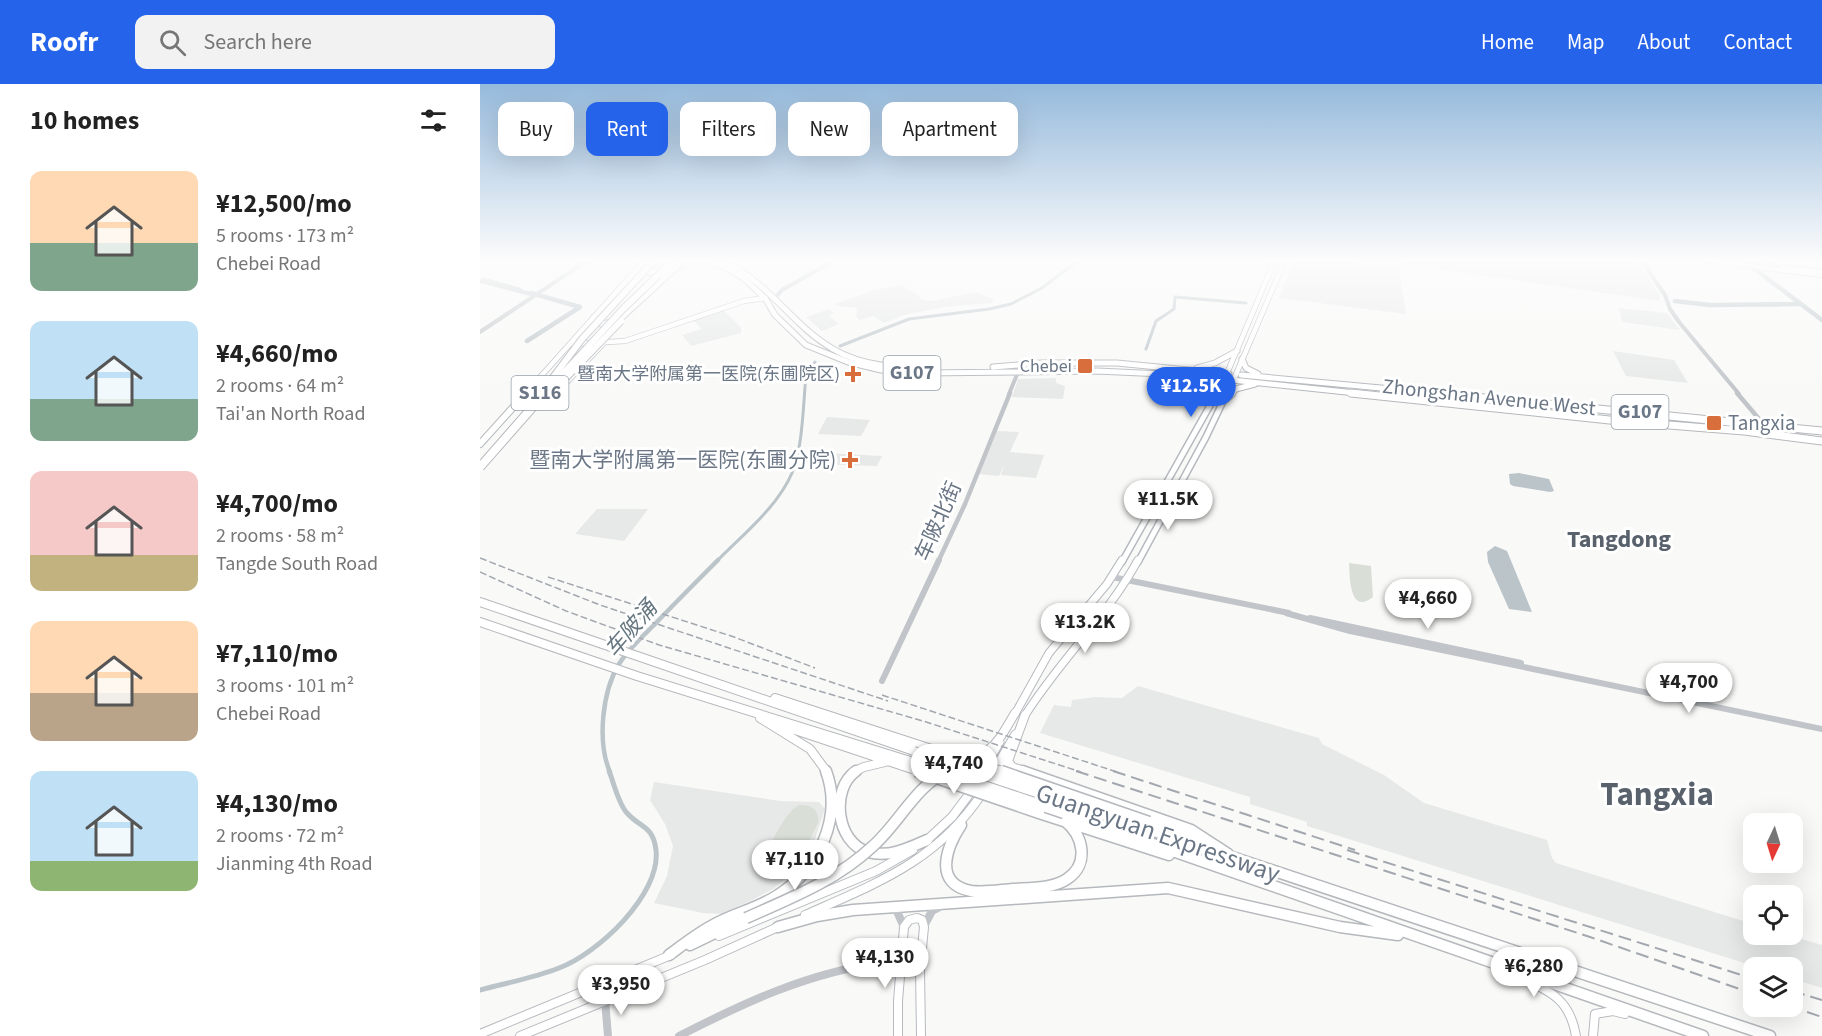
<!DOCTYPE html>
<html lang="en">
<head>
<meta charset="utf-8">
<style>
  body { margin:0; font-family:"Source Sans 3","Noto Sans SC",sans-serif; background:#f2f2f2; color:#222; height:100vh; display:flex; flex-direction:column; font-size:22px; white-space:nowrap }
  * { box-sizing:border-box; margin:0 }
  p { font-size:20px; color:#767676 }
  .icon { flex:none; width:33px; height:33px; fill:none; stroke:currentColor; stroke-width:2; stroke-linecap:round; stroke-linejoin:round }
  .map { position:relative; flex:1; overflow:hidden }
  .side { display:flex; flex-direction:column; background:#fff; width:480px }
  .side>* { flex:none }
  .guide { position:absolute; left:18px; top:18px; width:570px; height:54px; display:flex; gap:12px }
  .needle { width:39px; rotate:184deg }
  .fabs { position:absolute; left:1263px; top:729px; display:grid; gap:12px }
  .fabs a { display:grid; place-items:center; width:60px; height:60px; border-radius:12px; background:#fff; box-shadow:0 6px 24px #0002; font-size:30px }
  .price { position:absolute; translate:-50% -51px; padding:0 14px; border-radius:21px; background:#fff; color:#222; font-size:20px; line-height:39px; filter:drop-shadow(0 2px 3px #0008) }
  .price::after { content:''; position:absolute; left:50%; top:36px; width:18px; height:14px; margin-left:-9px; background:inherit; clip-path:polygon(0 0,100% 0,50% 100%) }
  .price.current { background:#2563eb; color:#fff }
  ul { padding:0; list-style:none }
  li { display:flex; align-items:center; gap:18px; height:150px; padding:0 30px }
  li span { display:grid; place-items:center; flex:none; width:168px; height:120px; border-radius:12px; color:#555 }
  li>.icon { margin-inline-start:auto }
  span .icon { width:72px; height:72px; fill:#fffc; stroke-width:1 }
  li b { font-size:26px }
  h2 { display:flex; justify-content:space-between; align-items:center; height:72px; padding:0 30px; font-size:26px }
  .pill { padding:0 21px; border-radius:12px; background:#fff; box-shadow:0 6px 24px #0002; font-size:21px; line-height:54px }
  .pill.current { background:#2563eb; color:#fff }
  header { display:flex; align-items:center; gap:36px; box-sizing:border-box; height:84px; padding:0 30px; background:#2563eb; color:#fff }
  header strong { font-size:28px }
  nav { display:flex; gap:33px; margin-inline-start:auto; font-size:21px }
  .search { width:420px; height:54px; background:#f2f2f2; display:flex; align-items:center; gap:15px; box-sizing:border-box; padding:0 21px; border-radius:12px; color:#767676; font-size:22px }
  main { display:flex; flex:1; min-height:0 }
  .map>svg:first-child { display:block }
</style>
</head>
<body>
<header>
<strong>Roofr</strong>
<div class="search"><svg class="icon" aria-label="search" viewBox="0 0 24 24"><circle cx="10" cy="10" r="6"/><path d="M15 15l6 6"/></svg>Search here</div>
<nav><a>Home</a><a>Map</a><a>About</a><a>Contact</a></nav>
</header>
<main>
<section class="side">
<h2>10 homes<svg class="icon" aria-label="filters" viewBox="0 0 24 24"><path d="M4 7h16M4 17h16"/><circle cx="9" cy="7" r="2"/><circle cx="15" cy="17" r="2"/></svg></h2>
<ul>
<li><span style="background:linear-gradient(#ffd9b3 60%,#7fa58c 0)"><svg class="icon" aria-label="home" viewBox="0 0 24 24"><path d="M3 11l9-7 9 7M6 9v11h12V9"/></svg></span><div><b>¥12,500/mo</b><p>5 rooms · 173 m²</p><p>Chebei Road</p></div></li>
<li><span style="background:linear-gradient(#bfe0f5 65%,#7fa58c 0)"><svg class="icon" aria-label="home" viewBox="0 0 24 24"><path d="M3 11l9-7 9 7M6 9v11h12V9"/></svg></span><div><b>¥4,660/mo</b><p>2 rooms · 64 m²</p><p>Tai'an North Road</p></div></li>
<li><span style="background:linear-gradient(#f6c9c9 70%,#c2b280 0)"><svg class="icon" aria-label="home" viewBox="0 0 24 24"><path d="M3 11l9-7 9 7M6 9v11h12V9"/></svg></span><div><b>¥4,700/mo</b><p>2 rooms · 58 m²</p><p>Tangde South Road</p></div></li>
<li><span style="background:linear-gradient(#ffd9b3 60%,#b9a48a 0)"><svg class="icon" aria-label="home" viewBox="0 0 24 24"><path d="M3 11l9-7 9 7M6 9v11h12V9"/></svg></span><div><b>¥7,110/mo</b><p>3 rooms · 101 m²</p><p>Chebei Road</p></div></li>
<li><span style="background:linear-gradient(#bfe0f5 75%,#8fb573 0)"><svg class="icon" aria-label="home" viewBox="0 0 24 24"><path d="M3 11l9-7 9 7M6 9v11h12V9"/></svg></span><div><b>¥4,130/mo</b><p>2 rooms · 72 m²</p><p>Jianming 4th Road</p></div></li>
</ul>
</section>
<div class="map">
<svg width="1342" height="952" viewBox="0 0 1342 952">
  <rect width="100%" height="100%" fill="#f9f9f8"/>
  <!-- built -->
  <path fill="#e7e8e8" d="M814 176H856L919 185 926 230 799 214Z
    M922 176H1156L1180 211V217L922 180Z
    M423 201 443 216 452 217 497 208 514 216 512 219 463 223 424 231 404 239 393 232 380 236 376 232 378 226 375 223H363L355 220 396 205Z
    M1139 224 1187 229 1200 246 1142 238Z
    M349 225 354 229 349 232 359 240 342 247 326 233Z
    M243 226 261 243V249L211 262 202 251 222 245 213 236Z
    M1133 267 1194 276 1208 299 1146 292Z
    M576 294V299L585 302 583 315 532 313 538 295Z
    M347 333 390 336 381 352 338 350Z
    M517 347 539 348 530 368 564 371 556 394 521 391 524 381 519 392 499 390Z
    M343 369 402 372 397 382 337 380Z
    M117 425H168L144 457 95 450Z
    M658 602 839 654 842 660 904 691 944 719 1067 756 1072 774 1076 779 1273 840 1274 850 1308 851 1342 861V904L1313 895 1312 884 1277 883 827 742V738L770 720V713L560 649 574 621 591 623 592 616 615 613 642 614Z
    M174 698 300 717 339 718 345 725 332 764 319 784 293 805 270 817 243 830 223 829 174 819 187 792 193 762 185 740 170 716Z"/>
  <!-- green -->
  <path fill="#d9ded7" d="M869 479 891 482 893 513C869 532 870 492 869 479Z
    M319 721C330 720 340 725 338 739 327 759 318 790 291 789L286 783C284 768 305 728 319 721Z"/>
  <!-- water -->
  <path fill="#bbc4c9" d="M1039 389 1069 395 1074 407 1070 408 1033 402 1030 400 1029 390Z
    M1015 462 1027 467 1052 528 1029 525 1008 478 1007 468Z"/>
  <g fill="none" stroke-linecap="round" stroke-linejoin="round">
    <!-- canal-far2 -->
    <path stroke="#bbc4c9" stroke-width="3" d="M360 262 429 235 509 225 531 220 562 204 599 176
      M666 265 676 237 694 225 695 213 766 219
      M236 478C262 451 297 424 312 389 323 363 323 321 326 292L329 284 335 278"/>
    <!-- canal-far1 -->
    <path stroke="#bbc4c9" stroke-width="4.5" d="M130 688C117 658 122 608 139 580 148 565 163 552 176 539 196 518 217 497 238 476"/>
    <!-- canal -->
    <path stroke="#bbc4c9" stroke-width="5" d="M0 906C26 899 54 894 79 884 117 870 181 811 176 766 173 741 160 744 147 729 138 719 134 699 129 687"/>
    <!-- river -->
    <path stroke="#bbc4c9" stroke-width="4.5" d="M1263 176 1342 236
      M4 196 40 206
      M1195 217 1230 221 1320 220
      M47 257 100 223 51 209"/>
    <defs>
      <path id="secondary-far3" d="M736 310 745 294
        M747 310 754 295"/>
      <path id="secondary-far2" d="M642 478 737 309
        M658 478 726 353 747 309"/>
      <path id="secondary-far1" d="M535 630 569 569 627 500 642 476
        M544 633C578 578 627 533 658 476
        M504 685 520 658
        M513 688 535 650"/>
      <path id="secondary" d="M446 757 472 733 493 705
        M325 831C397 799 458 777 503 708
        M239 852 396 787 433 766
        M1041 894C1072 908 1090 916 1096 952
        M0 950 191 871
        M40 952 225 876 300 842
        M418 952V917L424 843 429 836 437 834 442 836 444 843 440 885 441 952
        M1113 952 1115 930 1133 927 1145 930"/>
      <path id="primary-far1" d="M1224 176 1342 191
        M93 260 145 257 264 217 285 214
        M745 294 795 176
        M754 295 805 176
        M45 310 165 176
        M59 310 87 298 124 259"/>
      <path id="primary" d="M38 322 62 309
        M0 360 46 309"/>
      <path id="trunk-far3" d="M224 176 245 183 262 193 285 214 295 231 326 261 368 278 401 286 442 289 617 287 704 291 885 310
        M241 176C290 198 310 240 353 265 383 283 420 284 453 284
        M1302 184 1342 188
        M762 275 766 284 778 290
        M513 283 561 279H637L749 290
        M717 284 735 279 757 267
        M761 291 966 310
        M716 293 728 301 732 310
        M750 310 756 305 775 300"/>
      <path id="trunk-far2" d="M732 309 735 316
        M871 309 1139 337 1264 347 1342 357
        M954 309 1342 347
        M745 315 752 309"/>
      <path id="trunk-far1" d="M0 518 434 667
        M0 538 157 592 427 676
        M295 614 470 671C511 676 516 661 535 629
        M545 631 528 677 532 683 547 688
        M280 634 330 665 347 688
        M297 640 423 682
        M519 677 533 683
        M373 688 384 683 405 678"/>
      <path id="trunk" d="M376 687C350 705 356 759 388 768 409 774 429 764 447 756
        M542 687 711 746 748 770
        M569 712 1290 952
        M559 729 689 771
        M584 729 1223 952
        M669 738 729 761
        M481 741C466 764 453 800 491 807 504 809 520 806 533 805 550 804 572 805 587 795 610 780 603 751 585 737
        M298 843 337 832 373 826 688 804 860 843 918 851
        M210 861 266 834
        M189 871C204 860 219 848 235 840 255 829 279 824 298 811 339 785 363 733 346 687"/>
      <path id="motorway" d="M177 176 168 183V188H187L212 176
        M129 224 169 176
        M114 234 115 238 124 240 136 238 184 194"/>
    </defs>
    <!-- secondary-far3 casing -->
    <use href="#secondary-far3" stroke="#b6babf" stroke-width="6"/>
    <!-- secondary-far2 casing -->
    <use href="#secondary-far2" stroke="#b6babf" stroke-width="8"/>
    <!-- secondary-far1 casing -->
    <use href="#secondary-far1" stroke="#b6babf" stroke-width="9"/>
    <!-- secondary casing -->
    <use href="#secondary" stroke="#b6babf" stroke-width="10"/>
    <!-- primary-far1 casing -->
    <use href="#primary-far1" stroke="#b5b9bd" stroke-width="6"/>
    <!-- primary casing -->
    <use href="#primary" stroke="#b5b9bd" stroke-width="8"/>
    <!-- trunk-far3 casing -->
    <use href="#trunk-far3" stroke="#b5b8bc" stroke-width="7"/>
    <!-- trunk-far2 casing -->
    <use href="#trunk-far2" stroke="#b5b8bc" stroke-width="9"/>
    <!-- trunk-far1 casing -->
    <use href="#trunk-far1" stroke="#b5b8bc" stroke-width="10"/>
    <!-- trunk casing -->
    <use href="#trunk" stroke="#b5b8bc" stroke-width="13"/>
    <!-- motorway casing -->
    <use href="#motorway" stroke="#b5b8bc" stroke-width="8"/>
    <!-- tertiary-far3 -->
    <path stroke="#c1c5c9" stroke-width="4" d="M1161 176 1185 211 1190 225 1199 238 1259 310
      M1287 176 1296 183
      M1278 180 1283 176
      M0 197 55 211
      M296 213 302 206 355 176
      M0 248 108 176
      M529 310 538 288"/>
    <!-- tertiary-far2 -->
    <path stroke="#c1c5c9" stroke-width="4.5" d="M1257 309 1285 342
      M458 478 485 420 530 309"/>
    <!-- tertiary-far1 -->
    <path stroke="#c1c5c9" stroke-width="6" d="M632 493 809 529
      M806 529 870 547 1342 645
      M830 534 1041 579
      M402 597 459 476"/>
    <!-- tertiary -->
    <path stroke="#c1c5c9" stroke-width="8" d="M415 823 424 843
      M444 842 452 827 458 824
      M125 916 128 952
      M199 952C264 919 327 889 400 879"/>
    <!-- secondary-far3 -->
    <use href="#secondary-far3" stroke="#fff" stroke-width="4.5"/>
    <!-- secondary-far2 -->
    <use href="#secondary-far2" stroke="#fff" stroke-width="5"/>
    <!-- secondary-far1 -->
    <use href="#secondary-far1" stroke="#fff" stroke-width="7"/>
    <!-- secondary -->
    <use href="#secondary" stroke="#fff" stroke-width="8"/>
    <!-- primary-far1 -->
    <use href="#primary-far1" stroke="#fff" stroke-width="4.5"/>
    <!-- primary -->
    <use href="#primary" stroke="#fff" stroke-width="6"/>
    <!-- trunk-far3 -->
    <use href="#trunk-far3" stroke="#fff" stroke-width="5"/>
    <!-- trunk-far2 -->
    <use href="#trunk-far2" stroke="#fff" stroke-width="7"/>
    <!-- trunk-far1 -->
    <use href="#trunk-far1" stroke="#fff" stroke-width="8"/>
    <!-- trunk -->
    <use href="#trunk" stroke="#fff" stroke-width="10"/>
    <!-- motorway -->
    <use href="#motorway" stroke="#fff" stroke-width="6"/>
    <!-- rail-far1 -->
    <path stroke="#a3a8af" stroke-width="1.5" stroke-dasharray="7 3" stroke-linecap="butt" d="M0 474 120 521 408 617
      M0 488 86 527 179 561 443 637 601 688
      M68 493 254 553 335 584
      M402 611 637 688"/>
    <!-- rail -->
    <path stroke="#a3a8af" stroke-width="2" stroke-dasharray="13 6" stroke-linecap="butt" d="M596 687 1110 853 1274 910
      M633 687 875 766
      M867 766 1274 895
      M1312 907 1342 916
      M1309 922 1342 933"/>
    <defs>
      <path id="trunk-bridge-far1" d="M434 667 497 688
        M427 676 463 688
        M423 682 441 688
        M463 688C485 678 504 681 526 688"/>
      <path id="trunk-bridge" d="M436 687 559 729
        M459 687 584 729
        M493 687 569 712
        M521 687 669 738
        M266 834C311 814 357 796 393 762 419 739 435 703 467 687"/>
      <path id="motorway-bridge-far1" d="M184 194 203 176
        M85 295 141 237
        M68 300 102 255 169 182
        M64 310 143 225 194 176"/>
      <path id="motorway-bridge" d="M0 383 65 309"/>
    </defs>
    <!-- trunk-bridge-far1 casing -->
    <use href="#trunk-bridge-far1" stroke="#b5b8bc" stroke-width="10" stroke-linecap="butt"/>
    <!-- trunk-bridge casing -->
    <use href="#trunk-bridge" stroke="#b5b8bc" stroke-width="13" stroke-linecap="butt"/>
    <!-- motorway-bridge-far1 casing -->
    <use href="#motorway-bridge-far1" stroke="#b5b8bc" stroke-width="8" stroke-linecap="butt"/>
    <!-- motorway-bridge casing -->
    <use href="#motorway-bridge" stroke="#b5b8bc" stroke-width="10" stroke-linecap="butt"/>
    <!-- trunk-bridge-far1 -->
    <use href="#trunk-bridge-far1" stroke="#fff" stroke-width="8"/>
    <!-- trunk-bridge -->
    <use href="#trunk-bridge" stroke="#fff" stroke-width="10"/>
    <!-- motorway-bridge-far1 -->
    <use href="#motorway-bridge-far1" stroke="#fff" stroke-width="6"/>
    <!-- motorway-bridge -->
    <use href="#motorway-bridge" stroke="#fff" stroke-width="8"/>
  </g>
  <!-- sky -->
  <linearGradient id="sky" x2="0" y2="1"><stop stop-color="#96badc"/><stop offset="0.57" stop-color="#fcfcfc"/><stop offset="1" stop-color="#fcfcfc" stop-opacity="0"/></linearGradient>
  <rect width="1342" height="309" fill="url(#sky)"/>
  <!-- markers -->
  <g fill="#d76e3b" stroke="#fff" stroke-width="2">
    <rect x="597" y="274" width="16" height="16" rx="3"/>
    <path d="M370 281h6v6h6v6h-6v6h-6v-6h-6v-6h6z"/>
    <rect x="1226" y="331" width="16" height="16" rx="3"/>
    <path d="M367 367h6v6h6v6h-6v6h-6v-6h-6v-6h6z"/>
  </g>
  <g text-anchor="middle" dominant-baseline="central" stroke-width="6" stroke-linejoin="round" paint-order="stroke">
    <!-- far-poi labels -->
    <g font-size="18" fill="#6b7786" stroke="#fff" text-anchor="end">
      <text x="592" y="282">Chebei</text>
      <text x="360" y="290">暨南大学附属第一医院(东圃院区)</text>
    </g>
    <!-- shield labels -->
    <g fill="#fff" stroke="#97a0aa" stroke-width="1.5">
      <rect x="403.5" y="272" width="57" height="34" rx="4.5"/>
      <rect x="31.5" y="292" width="57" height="34" rx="4.5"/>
      <rect x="1131.5" y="311" width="57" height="34" rx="4.5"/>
    </g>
    <g font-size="20" font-weight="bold" fill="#6b7786">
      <text x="432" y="289">G107</text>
      <text x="60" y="309">S116</text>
      <text x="1160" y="328">G107</text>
    </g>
    <!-- street labels -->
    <g font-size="21" fill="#6b7786" stroke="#fff">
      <text transform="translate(1009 313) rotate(6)">Zhongshan Avenue West</text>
      <text transform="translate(458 437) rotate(-66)">车陂北街</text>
    </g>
    <!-- poi labels -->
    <g font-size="21" fill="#6b7786" stroke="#fff" text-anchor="start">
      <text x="1248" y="339">Tangxia</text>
      <text x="356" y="376" text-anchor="end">暨南大学附属第一医院(东圃分院)</text>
    </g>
    <!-- water labels -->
    <g font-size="22" font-style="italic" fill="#677781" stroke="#fff">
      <text transform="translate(151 545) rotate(-49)">车陂涌</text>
    </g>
    <!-- quarter labels -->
    <g font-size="24" font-weight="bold" fill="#58616c" stroke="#fff">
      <text x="1139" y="455">Tangdong</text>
    </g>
    <!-- near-street labels -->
    <g font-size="26" fill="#6b7786" stroke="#fff">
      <text transform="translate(678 749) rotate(19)">Guangyuan Expressway</text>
    </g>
    <!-- near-district labels -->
    <g font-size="33" font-weight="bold" fill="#58616c" stroke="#fff">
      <text x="1177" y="710">Tangxia</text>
    </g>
  </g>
</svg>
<div class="fabs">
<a><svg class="needle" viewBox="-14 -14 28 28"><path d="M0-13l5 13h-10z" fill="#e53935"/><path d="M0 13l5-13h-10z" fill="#767676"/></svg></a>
<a><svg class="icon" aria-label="locate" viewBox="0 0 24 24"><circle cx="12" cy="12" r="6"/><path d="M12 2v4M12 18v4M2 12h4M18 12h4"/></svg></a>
<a><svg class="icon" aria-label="layers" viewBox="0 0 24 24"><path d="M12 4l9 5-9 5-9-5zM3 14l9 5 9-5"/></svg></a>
</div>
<b class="price current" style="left:711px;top:334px">¥12.5K</b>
<b class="price" style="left:688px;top:447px">¥11.5K</b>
<b class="price" style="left:948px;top:546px">¥4,660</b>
<b class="price" style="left:605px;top:570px">¥13.2K</b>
<b class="price" style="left:1209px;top:630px">¥4,700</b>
<b class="price" style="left:474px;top:711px">¥4,740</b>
<b class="price" style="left:315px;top:807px">¥7,110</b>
<b class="price" style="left:405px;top:905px">¥4,130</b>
<b class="price" style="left:1054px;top:914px">¥6,280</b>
<b class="price" style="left:141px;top:932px">¥3,950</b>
<div class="guide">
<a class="pill">Buy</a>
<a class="pill current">Rent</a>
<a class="pill">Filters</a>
<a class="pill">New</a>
<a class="pill">Apartment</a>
</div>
</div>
</main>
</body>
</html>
